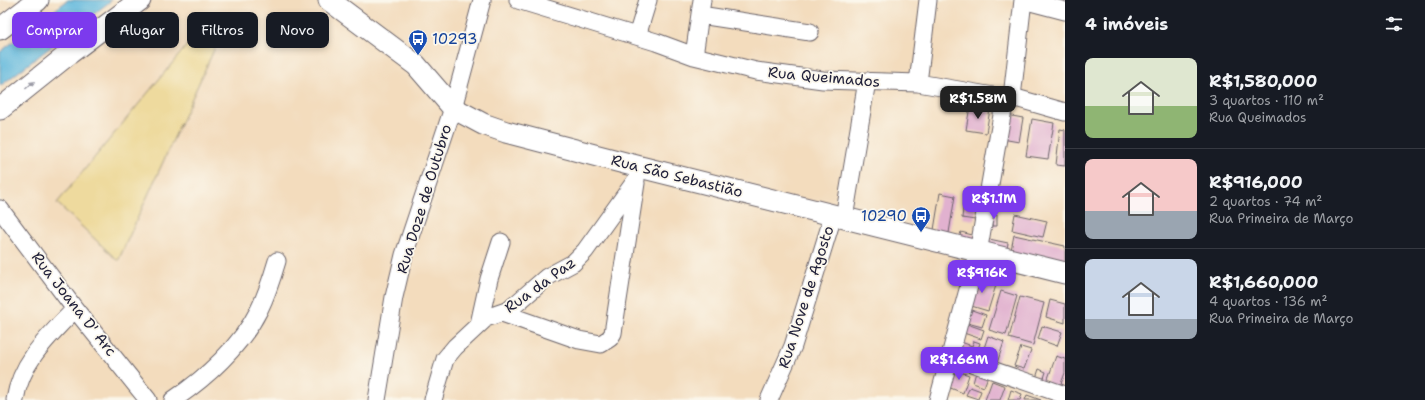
<!DOCTYPE html>
<html lang="pt">
<head>
<meta charset="utf-8">
<style>
  body { margin:0; font-family:"Shantell Sans",sans-serif; background:#20242c; color:#f1f3f6; height:100vh; display:flex; flex-direction:column; font-size:15px; white-space:nowrap }
  * { box-sizing:border-box; margin:0 }
  p { font-size:13px; color:#9ea1a6 }
  .icon { flex:none; width:22px; height:22px; fill:none; stroke:currentColor; stroke-width:2; stroke-linecap:round; stroke-linejoin:round }
  .map { position:relative; flex:1; overflow:hidden }
  .panel { display:flex; flex-direction:column; background:#171b24; width:360px }
  .panel>* { flex:none }
  .banner { position:absolute; left:12px; top:12px; width:380px; height:36px; display:flex; gap:8px }
  .price { position:absolute; translate:-50% -34px; padding:0 9px; border-radius:8px; background:#7c3aed; color:#fff; font-size:13px; line-height:26px; filter:drop-shadow(0 1px 2px #0008) }
  .price::after { content:''; position:absolute; left:50%; top:24px; width:12px; height:9px; margin-left:-6px; background:inherit; clip-path:polygon(0 0,100% 0,50% 100%) }
  .price.selected { background:#222; color:#fff }
  ul { padding:0; list-style:none }
  li { display:flex; align-items:center; gap:12px; height:100px; padding:0 20px }
  li+li { border-top:1px solid #363941 }
  li span { display:grid; place-items:center; flex:none; width:112px; height:80px; border-radius:8px; color:#555 }
  li>.icon { margin-inline-start:auto }
  span .icon { width:48px; height:48px; fill:#fffc; stroke-width:1 }
  li b { font-size:17px }
  h2 { display:flex; justify-content:space-between; align-items:center; height:48px; padding:0 20px; font-size:17px }
  .tag { padding:0 14px; border-radius:8px; background:#171b24; box-shadow:0 2px 6px #0003; font-size:14px; line-height:36px }
  .tag.selected { background:#7c3aed; color:#fff }
  main { display:flex; flex:1; min-height:0 }
  .map>svg:first-child { display:block }
</style>
</head>
<body>
<main>
<div class="map">
<svg width="1065" height="400" viewBox="0 0 1065 400">
  <rect width="100%" height="100%" fill="#fbf7ec"/>
  <filter id="ink" filterUnits="userSpaceOnUse"><feTurbulence type="fractalNoise" baseFrequency=".025" numOctaves="2"/><feDisplacementMap in="SourceGraphic" scale="8" xChannelSelector="R" yChannelSelector="G"/><feConvolveMatrix kernelMatrix="1 2 1 2 8 2 1 2 1" color-interpolation-filters="sRGB"/></filter>
  <filter id="wash" filterUnits="userSpaceOnUse"><feTurbulence type="fractalNoise" baseFrequency=".012" numOctaves="4" result="noise"/><feDisplacementMap in="SourceGraphic" scale="16" xChannelSelector="R" yChannelSelector="G"/><feGaussianBlur stdDeviation="0.9" result="paint"/><feColorMatrix in="noise" values="0 0 0 0 0 0 0 0 0 0 0 0 0 0 0 0 0 1.4 0 .05"/><feComposite in="paint" operator="in"/></filter>
  <g filter="url(#wash)">
    <rect width="100%" height="100%" fill="#f3dcbd"/>
    <!-- sand -->
    <path fill="#eeda9e" stroke="#887e6c" d="M207 21 223 30 118 261 57 203Z"/>
    <!-- water -->
    <path fill="#5fb7dc" stroke="#406c8c" d="M68 0H112L0 86V52Z"/>
    <g id="blocks">
      <!-- building -->
      <path fill="#e1b1cf" d="M970 106 990 109 986 133 966 130Z
        M1007 115 1023 118 1019 142 1002 139Z
        M1032 119 1054 123 1048 159 1026 156Z
        M1060 129 1065 130V166L1056 165Z
        M940 193 955 196 948 239 933 236Z
        M964 199 977 201 975 220 962 218Z
        M1015 214 1047 221 1043 237 1012 230Z
        M992 215H997V226H992Z
        M961 232 976 236 974 246 958 242Z
        M1014 235 1065 246V266L1010 255Z
        M989 239 1008 243 1006 254 987 250Z
        M977 276 997 282 988 311 968 305Z
        M1001 291 1017 296 1006 335 989 330Z
        M1020 297 1044 303 1033 345 1009 338Z
        M1050 300 1065 304V323L1046 317Z
        M969 309 986 315 982 327 964 322Z
        M964 323 984 330 981 339 961 332Z
        M1042 326 1062 332 1057 346 1038 339Z
        M988 336 1004 342 997 363 981 357Z
        M974 341 980 343 976 355 959 349 961 342 972 346Z
        M1021 347 1031 350 1024 369 1014 366Z
        M1056 356 1065 359V373L1059 389 1046 384Z
        M1039 369 1046 372 1042 384 1035 381Z
        M954 370 969 375 963 393 948 387Z
        M976 372 988 376 984 387 973 383Z
        M992 381 1005 386 1000 400H985Z
        M970 387 981 391 978 399 966 395Z
        M1011 390 1022 394 1020 400H1008Z
        M1027 395 1041 400H1025Z"/>
    </g>
  </g>
  <g filter="url(#ink)">
    <use href="#blocks" fill-opacity="0" stroke="#6b6368" stroke-width="1"/>
    <g fill="none" stroke-linecap="round" stroke-linejoin="round">
      <defs>
        <path id="minor" d="M518 0 656 42 694 56 756 71 823 80 918 83 1005 98 1012 97 1065 112
          M1023 0 1065 11
          M700 15 810 32
          M637 36 648 0
          M694 56 702 0
          M918 83 928 0
          M1012 97 1023 0
          M0 209 75 309 148 400
          M844 218 867 81
          M502 313 579 340 601 344 610 338 613 333 636 183
          M479 324 489 279 501 242
          M951 356 1065 395
          M15 400C21 361 49 336 75 309
          M173 400C206 378 241 346 259 310 267 294 272 278 277 261
          M377 400 394 297 404 255 453 108 482 0
          M433 400 445 359 455 347 486 318 509 310 547 277 573 263 585 251 636 180
          M769 400 793 346 833 216
          M938 400 978 253 1005 98"/>
        <path id="tertiary" d="M329 0 416 65 453 108 483 124 506 132 640 167 1065 273
          M0 29 38 0
          M0 109 70 53 140 0"/>
      </defs>
      <!-- minor casing -->
      <use href="#minor" stroke="#6b6368" stroke-width="19"/>
      <!-- tertiary casing -->
      <use href="#tertiary" stroke="#6b6368" stroke-width="23"/>
      <!-- minor -->
      <use href="#minor" stroke="#fff" stroke-width="17"/>
      <!-- tertiary -->
      <use href="#tertiary" stroke="#fff" stroke-width="21"/>
    </g>
    <!-- one-way arrows -->
    <defs><path id="oneway-solid" d="M-6-.8H1V-3.2L6.5 0L1 3.2V.8H-6Z"/></defs>
    <use fill="#9c9ca7" href="#oneway-solid" transform="translate(30 85) rotate(-39)"/>
  </g>
  <!-- icons -->
  <defs>
    <symbol id="bus-pin" viewBox="-11 -11 22 30"><path d="M0 17L-7.5 6A9.5 9.5 0 1 1 7.5 6Z" fill="#1a4fb4" stroke="#fbf7ec"/><path d="M-5-6H5V4H4V6H2V4H-2V6H-4V4H-5ZM-3.5-4V0h7V-4ZM-3.5 1.2v1.5H-2V1.2ZM2 1.2v1.5H3.5V1.2Z" fill="#fff"/></symbol>
  </defs>
  <g fill-rule="evenodd">
    <use href="#bus-pin" x="407" y="28" width="22" height="30"/>
    <use href="#bus-pin" x="910" y="205" width="22" height="30"/>
  </g>
  <g text-anchor="middle" dominant-baseline="central" stroke-width="3.5" stroke-linejoin="round" paint-order="stroke">
    <!-- transit labels -->
    <g font-size="15" fill="#164399" stroke="#fbf7ec" text-anchor="start">
      <text x="432" y="39">10293</text>
      <text x="907" y="216" text-anchor="end">10290</text>
    </g>
    <!-- street labels -->
    <g font-size="15" fill="#22223b" stroke="#fbf7ec">
      <text transform="translate(824 77) rotate(5)">Rua Queimados</text>
      <text transform="translate(677 176) rotate(14)">Rua São Sebastião</text>
      <text transform="translate(424 199) rotate(-73)">Rua Doze de Outubro</text>
      <text transform="translate(540 285) rotate(-36)">Rua da Paz</text>
      <text transform="translate(806 297) rotate(-72)">Rua Nove de Agosto</text>
      <text transform="translate(74 304) rotate(52)">Rua Joana D' Arc</text>
    </g>
  </g>
</svg>
<b class="price selected" style="left:978px;top:120px">R$1.58M</b>
<b class="price" style="left:994px;top:220px">R$1.1M</b>
<b class="price" style="left:982px;top:294px">R$916K</b>
<b class="price" style="left:959px;top:381px">R$1.66M</b>
<div class="banner">
<a class="tag selected">Comprar</a>
<a class="tag">Alugar</a>
<a class="tag">Filtros</a>
<a class="tag">Novo</a>
</div>
</div>
<section class="panel">
<h2>4 imóveis<svg class="icon" aria-label="filters" viewBox="0 0 24 24"><path d="M4 7h16M4 17h16"/><circle cx="9" cy="7" r="2"/><circle cx="15" cy="17" r="2"/></svg></h2>
<ul>
<li><span style="background:linear-gradient(#dfe7d0 60%,#8fb573 0)"><svg class="icon" aria-label="home" viewBox="0 0 24 24"><path d="M3 11l9-7 9 7M6 9v11h12V9"/></svg></span><div><b>R$1,580,000</b><p>3 quartos · 110 m²</p><p>Rua Queimados</p></div></li>
<li><span style="background:linear-gradient(#f6c9c9 65%,#9aa5b1 0)"><svg class="icon" aria-label="home" viewBox="0 0 24 24"><path d="M3 11l9-7 9 7M6 9v11h12V9"/></svg></span><div><b>R$916,000</b><p>2 quartos · 74 m²</p><p>Rua Primeira de Março</p></div></li>
<li><span style="background:linear-gradient(#c9d6e8 75%,#9aa5b1 0)"><svg class="icon" aria-label="home" viewBox="0 0 24 24"><path d="M3 11l9-7 9 7M6 9v11h12V9"/></svg></span><div><b>R$1,660,000</b><p>4 quartos · 136 m²</p><p>Rua Primeira de Março</p></div></li>
</ul>
</section>
</main>
</body>
</html>
